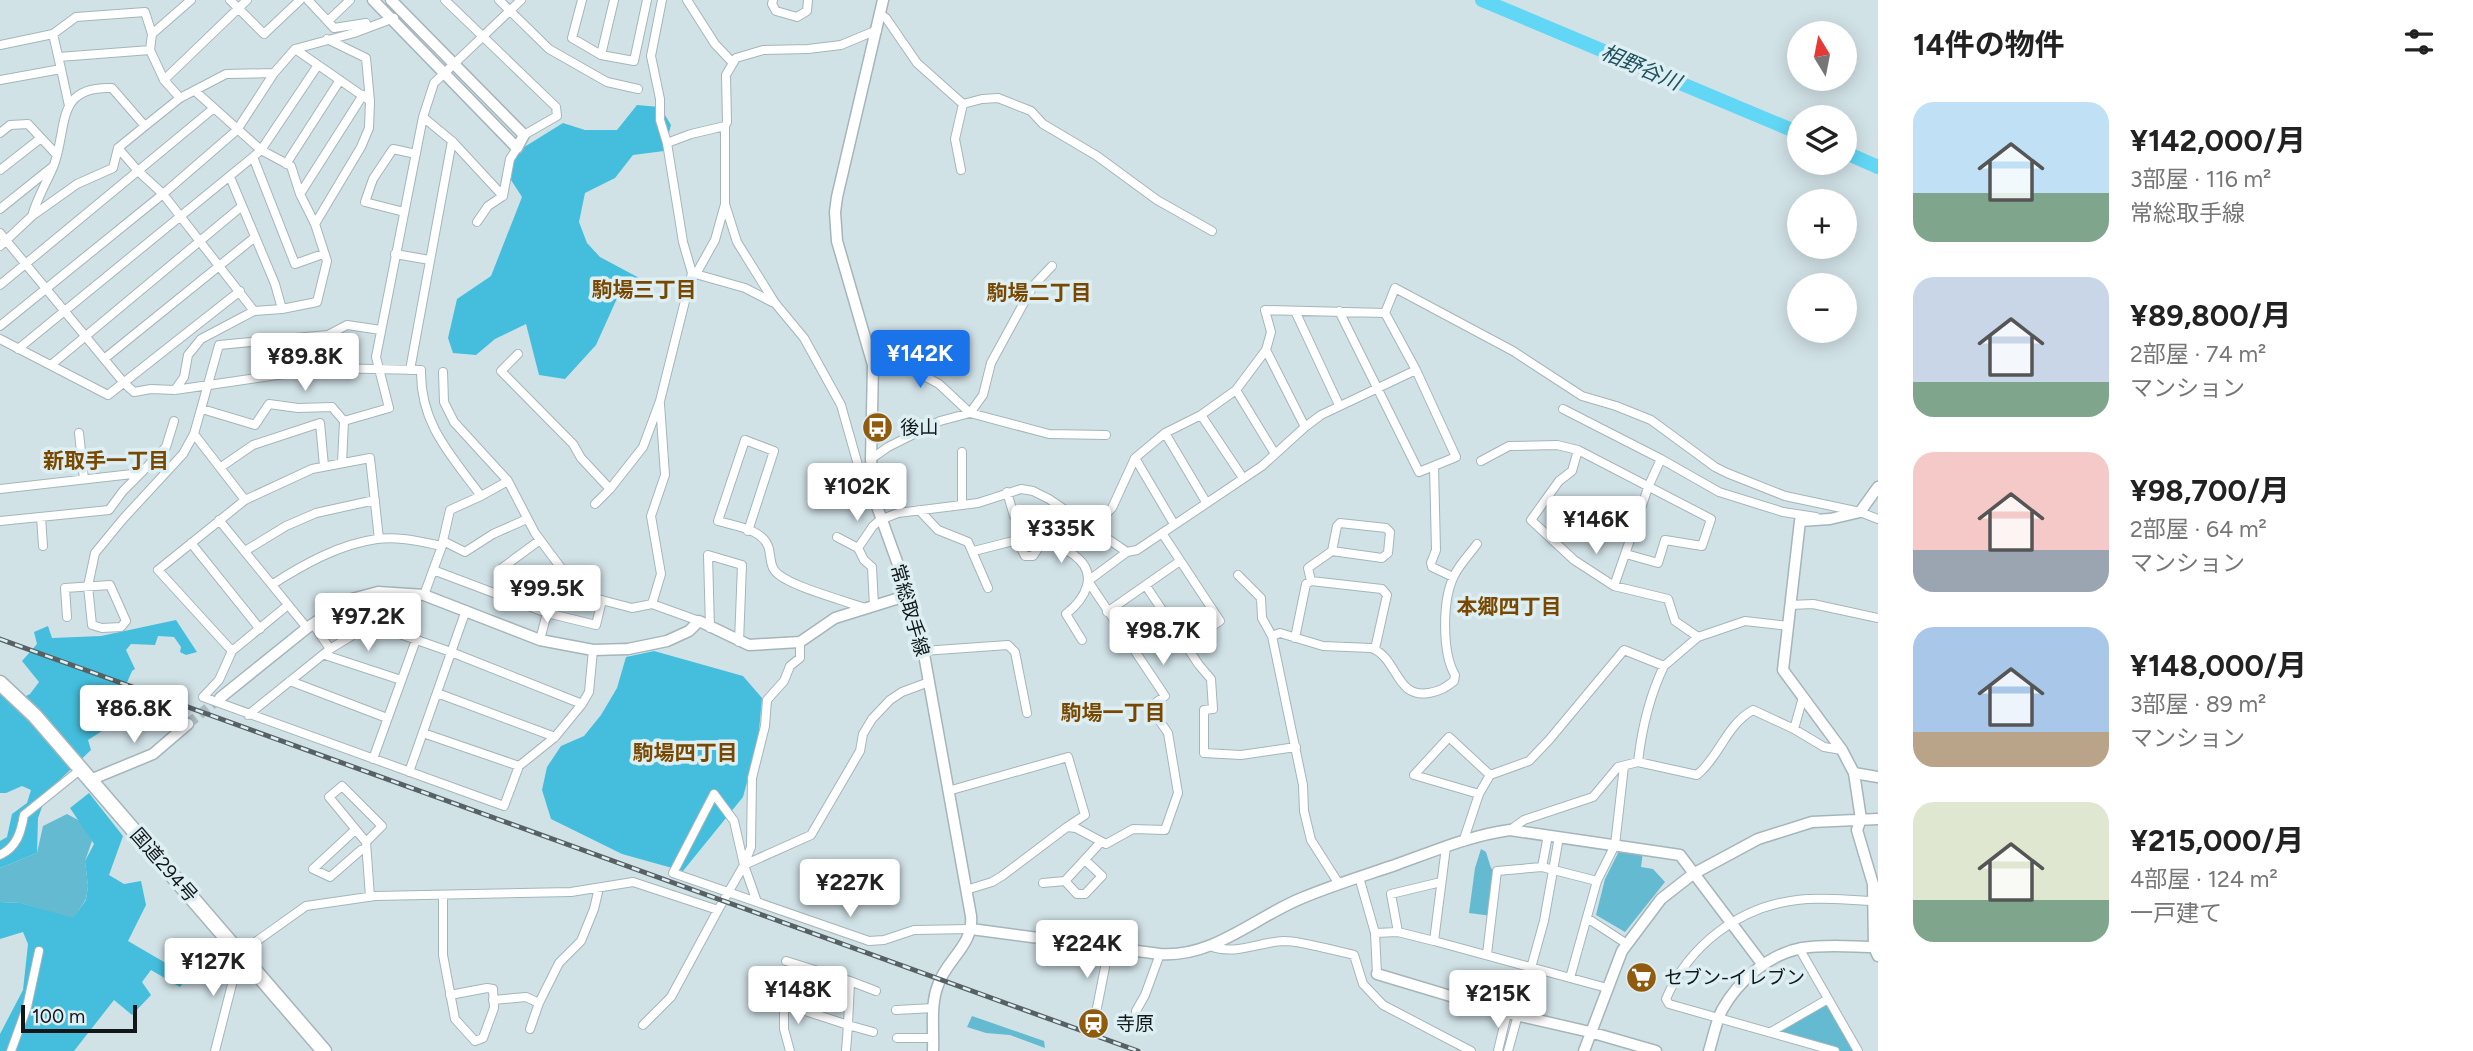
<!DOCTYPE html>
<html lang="ja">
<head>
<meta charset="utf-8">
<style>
  body { margin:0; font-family:Figtree,"Noto Sans JP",sans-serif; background:#f2f2f2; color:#222; height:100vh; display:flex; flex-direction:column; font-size:26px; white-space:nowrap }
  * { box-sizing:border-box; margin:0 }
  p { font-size:23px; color:#767676 }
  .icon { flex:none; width:38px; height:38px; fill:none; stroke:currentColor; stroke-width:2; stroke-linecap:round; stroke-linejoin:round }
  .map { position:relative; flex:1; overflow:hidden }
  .details { display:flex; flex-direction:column; background:#fff; width:595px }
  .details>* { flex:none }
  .needle { width:46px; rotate:350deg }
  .tools { position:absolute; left:1787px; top:21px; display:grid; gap:14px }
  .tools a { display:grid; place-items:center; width:70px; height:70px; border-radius:50%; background:#fff; box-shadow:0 4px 18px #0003; font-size:35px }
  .scale { position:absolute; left:21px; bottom:18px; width:116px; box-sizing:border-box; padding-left:7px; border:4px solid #12181a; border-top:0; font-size:19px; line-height:24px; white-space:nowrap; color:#12181a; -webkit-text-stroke:5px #deeff4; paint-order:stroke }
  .price { position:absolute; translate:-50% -60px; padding:0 16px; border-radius:7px; background:#fff; color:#222; font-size:23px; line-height:46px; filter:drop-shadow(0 2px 4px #0008) }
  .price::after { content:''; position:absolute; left:50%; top:42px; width:21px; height:16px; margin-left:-10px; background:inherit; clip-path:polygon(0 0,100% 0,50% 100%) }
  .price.active { background:#1a73e8; color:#fff }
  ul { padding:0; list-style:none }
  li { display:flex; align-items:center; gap:21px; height:175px; padding:0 35px }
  li span { display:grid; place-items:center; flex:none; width:196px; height:140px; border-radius:21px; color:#555 }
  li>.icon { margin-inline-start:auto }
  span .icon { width:84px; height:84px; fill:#fffc; stroke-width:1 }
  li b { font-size:30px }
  h2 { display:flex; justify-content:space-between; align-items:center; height:84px; padding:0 35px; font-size:30px }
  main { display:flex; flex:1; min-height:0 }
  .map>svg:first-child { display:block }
</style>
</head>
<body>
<main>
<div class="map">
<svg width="1878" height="1051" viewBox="0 0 1878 1051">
  <rect width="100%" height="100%" fill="#d1e2e7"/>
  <!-- green -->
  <path fill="#63bad1" d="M67 814 80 821 92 841 85 861 88 886 86 899 73 919 21 903 0 902V868L37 853 43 826Z
    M1481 849 1486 852 1491 868 1497 874 1492 916 1469 913 1475 868Z
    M1619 851 1643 852 1641 867 1653 869 1665 882 1625 932 1596 915 1605 879Z
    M1828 999 1858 1051H1835L1771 1032Z
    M972 1016 1044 1041 1045 1048 1010 1035 986 1033 967 1027Z"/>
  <!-- forest -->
  <path fill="#44bedc" d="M637 105 660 107 671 125 664 151 633 155 615 178 585 193 579 222 587 243 600 257 643 280 637 292 619 294 596 345 565 379 539 375 526 324 495 339 476 355 453 353 448 338 457 299 491 276 522 197 511 180 513 154 563 123 585 130H617Z
    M176 620 197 652 186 655 180 652 181 647 174 637 158 636 155 645 131 644 126 650 135 669 132 671 122 694 150 706V713L124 717 88 740 91 750 48 791 38 818 37 853 0 868V841L7 837 12 814 27 803 31 790 22 786 6 793H0V690L14 702 30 694 39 682 22 661 37 644 34 632 48 626 52 638 101 636Z
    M654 651 743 676 762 698 758 742 743 797 683 871 622 854 551 819 542 790 547 767 561 746 584 736 601 715 617 688 626 657Z
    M89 793 123 836 109 875 124 884 141 881 146 905 128 941 188 976 180 987 151 970 142 982 151 995 132 1015 114 1000 74 1051H0V1034L23 990 28 944 23 932 0 939V902L21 903 73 918 86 900 88 886 85 861 94 844 70 808Z"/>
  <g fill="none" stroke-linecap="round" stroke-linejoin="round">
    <!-- river -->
    <path stroke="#61d7f5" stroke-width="14" d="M1482 0 1799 133
      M1844 152 1878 167"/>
    <!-- secondary-tunnel -->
    <path stroke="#abbabe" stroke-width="10" stroke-dasharray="10 5" stroke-linecap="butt" d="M188 724 220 698"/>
    <defs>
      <path id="street" d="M230 0 264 34 300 0
        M308 0 334 28 366 23
        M445 0 556 107 557 116 524 135
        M499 0 549 49 607 82 638 89
        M582 0 572 38 601 55 634 61 647 0
        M662 0 651 56 660 99V120L667 143 683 242 692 273
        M687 0 715 44 733 63
        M773 0 772 4 776 11 797 17 807 11 808 0
        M880 14 886 18 917 63 963 104 982 99 998 98 1031 111 1043 124 1097 156 1157 200 1212 231
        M328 21 350 0
        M152 34 191 0
        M327 39 366 58 370 101
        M0 45 53 34 76 17 145 12 152 34 150 50 164 80 180 98
        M295 49 370 101 369 128 361 147 315 224
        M601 55 614 0
        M59 57 150 50
        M61 69 69 106
        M0 80 61 69 53 34
        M164 80 247 0
        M423 117 452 141 503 196 488 206 477 222
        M145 126 118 148 138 171 163 194 254 311
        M0 133 10 125 28 124 57 155
        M667 143 691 134 725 126
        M253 157 295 264 323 254
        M286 164 340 80
        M0 170 41 138
        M961 170 955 139 963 104
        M230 177 275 284 282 309
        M300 194 363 95
        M503 196 510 159 517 148
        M0 209 51 168
        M404 212 365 202 373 179 393 149 416 154
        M32 216C37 198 47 182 54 165 68 126 55 86 112 88L145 126 180 98 226 74 274 73
        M0 233 124 383 134 392 151 389 175 390 325 368 421 370C420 424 451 455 481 496L508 481
        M0 246 32 216 77 184 113 168 118 148
        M395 254 430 260
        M696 274 715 240 725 204
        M0 285 214 108
        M1295 311 1339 405
        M1339 311 1419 472 1456 457 1416 370 1385 313
        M1385 313 1395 288 1513 351 1582 396 1616 406 1651 420 1715 467 1727 473 1785 496 1860 512 1878 519
        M0 326 163 194 237 130 274 73 295 49 354 33 394 18
        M0 339 108 395 240 291
        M18 349 253 157 261 150 318 65
        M1266 350 1305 427
        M518 354 501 371 573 444 581 458 610 489
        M104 359 255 237
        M51 365 242 206
        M873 365 902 364 939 384 970 413 983 395 991 363 1033 286 1052 266
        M410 370 452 141
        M443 372 444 402 454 422 508 481 535 533 561 568 590 597 632 608 652 604 699 621
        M175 390 184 377 188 355 201 339 254 311 282 309 317 302 327 261 315 224 300 194 291 166 261 150 195 91
        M1236 390 1275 454
        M202 409 255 425 269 404 298 408 332 407 344 421 342 463
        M1563 409 1661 459 1719 492 1783 512 1816 517
        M1201 415 1243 478
        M344 421 389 408 376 357 423 117 434 83 521 0
        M79 433 84 479
        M1165 433 1206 502
        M194 434 245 500
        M1578 450 1572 471 1559 481 1531 520 1574 560 1614 586 1668 599 1675 621 1698 637
        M962 452V505
        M1135 458 1174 524
        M871 459 888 447 940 421 970 413 1049 434 1106 435
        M1481 461 1509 446 1557 445 1578 450 1711 519 1702 546 1665 540 1658 563 1626 554
        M1434 466 1436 550 1431 563 1432 567 1453 577
        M221 467 253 445 320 423 324 466
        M141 473 166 447 174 421
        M872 488 863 478 858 465 841 405 804 338 775 303 737 242 725 204V126L727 122 726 75 736 58 763 50 808 49 841 45 877 30
        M0 489 141 473 123 491 109 510 0 521
        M1007 492 1014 516C1027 525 1041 535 1054 544 1061 548 1068 551 1074 555 1100 574 1085 599 1066 614L1082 640
        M595 504 610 489 643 447 660 401 692 273 745 288 772 302
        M919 510 938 530 968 542 988 588
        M41 517 43 546
        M219 520 307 628
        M1086 525 1102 518 1112 508 1135 458 1165 433 1201 415 1236 390 1266 350 1271 332 1265 310 1385 313
        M748 531 774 451 745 440 718 521C735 526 764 529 769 549 771 558 770 568 778 574 793 587 845 601 865 608
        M1162 533 1220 621 1185 645
        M837 537 858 548 864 560 872 567 874 606
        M443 541 465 552 493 534 527 519
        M191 543 260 629
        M442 545 450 510 481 496
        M858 548 873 526 880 520 898 513 978 503 1021 489 1033 491 1049 499 1127 552 1137 550 1262 466 1305 427 1321 415 1416 370
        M245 551 286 526 316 513 375 500
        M974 551 1017 540 1025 556H1033L1045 538
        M502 568 540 540
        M433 570 547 613 596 625 602 600
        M1238 575 1261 598 1262 618 1272 636 1303 785 1304 811 1311 840 1339 884
        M1311 581 1308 568 1332 551 1382 558 1388 553 1390 532 1386 528 1340 523 1337 526 1332 551
        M273 584C304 564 340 544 377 539 398 536 422 542 442 546L424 595
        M1146 586 1199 665 1211 679 1213 709 1204 710V753L1241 755 1296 747
        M1614 586 1649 485 1661 459
        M522 603 561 568
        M652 604 661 574 651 516 665 475 660 404
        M288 605 232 651 158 570 245 500 312 469 370 458 379 539
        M1790 605 1813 604 1878 618
        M1107 612 1180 561
        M67 617 65 588 110 585 126 621 121 627 102 628 92 625 88 586 95 553 123 519 183 454 194 434 219 345 328 335 347 325 381 330
        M313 624 330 649
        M710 628 708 555 742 565 739 642
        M1272 636 1280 633 1323 646 1371 648C1398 657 1395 699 1429 693 1440 691 1445 688 1454 681L1455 675C1442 653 1442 600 1454 576 1459 565 1469 555 1477 544
        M1295 638 1306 584 1311 581 1382 589 1387 595 1375 649
        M540 640 547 613
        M232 651 219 680 203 697 504 806 519 766 555 737 582 704 589 692 593 650
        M923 651 1008 645 1015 652 1027 713
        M325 655 401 680
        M290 681 387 718
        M437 693 555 737
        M248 715 330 649 371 624 451 652 582 704
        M1794 729 1803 697
        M423 733 519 766
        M373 759 416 640
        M1638 762C1642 727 1649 697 1664 666
        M409 772 466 610
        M948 791 1068 757 1085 815 1067 827
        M1479 794 1414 775 1449 737 1490 775
        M355 830 313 869 330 877 361 850 366 849
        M1510 830 1524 820 1593 797 1618 767 1638 762 1697 775C1720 756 1726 725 1753 710L1794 729 1824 747 1842 750
        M1548 835 1542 867 1597 881
        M366 842 382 826 342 786 329 797 366 842 370 897
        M1463 842 1479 794 1490 775 1529 761 1549 740 1624 650 1664 666 1698 637 1745 621 1788 626
        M1446 847 1434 941 1607 988
        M0 855C17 847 21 832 24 815L81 769
        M744 865 734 821 714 794 673 873 869 941 884 940 914 930 971 929
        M1359 877 1375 933 1377 974
        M1065 881 1077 894H1085L1102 876 1085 860
        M1043 883 1065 881 1100 843
        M966 890 992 882 1002 876 1067 827 1076 828 1106 844 1133 829 1165 830 1178 793 1168 733 1150 707 1165 696 1088 581 1127 552
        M443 895V955L455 1019 475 1041 483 1038 494 1008 493 989 487 988 450 995
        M757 902 744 865 751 847 752 778 765 726 767 700 784 681 790 666 800 658V642
        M1587 918 1627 944
        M1375 933 1398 932
        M1434 941 1398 932 1391 894 1441 882
        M1210 946C1236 956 1258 942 1284 941 1302 941 1335 951 1354 955L1363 984 1383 1005 1471 1051
        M1799 948 1858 1051
        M1487 954 1497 871 1542 867
        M786 961 850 981
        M1570 978 1597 881 1615 845 1624 766
        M493 1000 526 997 539 1003 530 1029
        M539 1003 559 963 581 941 594 909 599 888
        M896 1010 934 1008
        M1095 1018 1109 947
        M643 1025 671 997 718 910
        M1138 1027 1136 1011 1145 995 1160 954
        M873 1032 848 1025 850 981 876 991
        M1771 1032 1828 999
        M897 1038H934
        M11 1051 27 1007 39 951
        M215 1051 240 953 306 906 375 896 571 892 633 882 718 910 744 865 811 835 860 751 863 734 872 719 890 700 902 692 929 682
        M790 1051 784 1029V1004L848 1025 846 1051
        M1498 1051 1507 1013
        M1508 1051 1544 921 1559 837
        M1835 1051 1669 1004 1666 999C1689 945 1739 907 1797 900 1824 896 1851 901 1878 901"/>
      <path id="secondary" d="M373 0 517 148 524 135 391 0
        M883 0 837 197 835 212 837 241 873 365 871 459 874 498 909 595 920 632 971 916C974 945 946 960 938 985 930 1005 934 1030 933 1051
        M220 698 307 628 348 600 378 592 424 595 540 640 593 650 628 649 667 641 689 631 699 621 749 645 800 642 835 618 909 595
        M1854 773 1842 750 1783 670 1800 521 1830 519 1860 512 1878 487
        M1878 777 1854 773 1861 819 1857 830 1873 884 1874 947 1878 956
        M90 780 153 754 188 724
        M971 929 1160 954C1213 958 1255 917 1302 898 1333 885 1366 875 1398 864 1434 851 1472 835 1510 830L1680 855 1763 965
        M1377 974 1507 1013 1590 1032 1656 1051
        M1584 1051 1622 951 1661 899 1693 874 1758 839 1812 822 1878 819
        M1709 1051C1713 1038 1716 1022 1722 1010 1738 981 1769 954 1802 948 1827 944 1853 947 1878 947"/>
      <path id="highway" d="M0 683 35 716 324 1051"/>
    </defs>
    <!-- street casing -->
    <use href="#street" stroke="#a5b5ba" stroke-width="10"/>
    <!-- secondary casing -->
    <use href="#secondary" stroke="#a5b5ba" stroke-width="13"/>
    <!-- highway casing -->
    <use href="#highway" stroke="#a5b5ba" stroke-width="17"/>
    <!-- street -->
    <use href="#street" stroke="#fff" stroke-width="8"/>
    <!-- secondary -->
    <use href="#secondary" stroke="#fff" stroke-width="10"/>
    <!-- highway -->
    <use href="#highway" stroke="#fff" stroke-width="14"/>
    <defs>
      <path id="rail" d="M0 639 1138 1051"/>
    </defs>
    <!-- rail casing -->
    <use href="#rail" stroke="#576164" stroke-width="5"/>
    <!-- rail -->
    <use href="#rail" stroke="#deeff4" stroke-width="2.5" stroke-dasharray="8" stroke-linecap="butt"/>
  </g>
  <!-- icons -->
  <defs>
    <symbol id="bus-disc" viewBox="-11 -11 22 22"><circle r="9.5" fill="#905a0f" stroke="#deeff4"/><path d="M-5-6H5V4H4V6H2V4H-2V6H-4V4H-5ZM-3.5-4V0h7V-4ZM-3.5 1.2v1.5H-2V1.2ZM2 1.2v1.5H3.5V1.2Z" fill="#fff"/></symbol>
    <symbol id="supermarket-disc" viewBox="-11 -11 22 22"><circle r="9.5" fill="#905a0f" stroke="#deeff4"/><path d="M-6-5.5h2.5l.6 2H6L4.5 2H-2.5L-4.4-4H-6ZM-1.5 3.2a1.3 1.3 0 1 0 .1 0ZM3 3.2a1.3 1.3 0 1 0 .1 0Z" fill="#fff"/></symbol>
    <symbol id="station-disc" viewBox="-11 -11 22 22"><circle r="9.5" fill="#905a0f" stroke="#deeff4"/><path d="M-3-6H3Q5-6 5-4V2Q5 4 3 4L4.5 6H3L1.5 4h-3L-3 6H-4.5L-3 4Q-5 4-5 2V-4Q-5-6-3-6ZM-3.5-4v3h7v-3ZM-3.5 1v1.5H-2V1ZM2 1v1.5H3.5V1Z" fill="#fff"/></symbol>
  </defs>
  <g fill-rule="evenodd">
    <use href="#bus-disc" x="860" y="410" width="35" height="35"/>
    <use href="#supermarket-disc" x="1624" y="960" width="35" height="35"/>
    <use href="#station-disc" x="1076" y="1006" width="35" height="35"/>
  </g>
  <g text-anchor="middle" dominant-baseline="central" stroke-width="7" stroke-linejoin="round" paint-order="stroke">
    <!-- poi labels -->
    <g font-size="19" fill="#12181a" stroke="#deeff4" text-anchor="start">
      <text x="900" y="427">後山</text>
      <text x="1664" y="977">セブン-イレブン</text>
      <text x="1116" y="1023">寺原</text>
    </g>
    <!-- street labels -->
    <g font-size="19" fill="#12181a" stroke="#deeff4">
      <text transform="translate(910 610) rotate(74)">常総取手線</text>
      <text transform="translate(164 865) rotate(49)">国道294号</text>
    </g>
    <!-- water labels -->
    <g font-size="21" font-style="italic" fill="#1f515e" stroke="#deeff4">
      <text transform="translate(1641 67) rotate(23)">相野谷川</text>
    </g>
    <!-- neighbourhood labels -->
    <g font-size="21" font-weight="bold" fill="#794800" stroke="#deeff4">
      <text x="644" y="289">駒場三丁目</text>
      <text x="1039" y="292">駒場二丁目</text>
      <text x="106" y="460">新取手一丁目</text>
      <text x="1509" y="606">本郷四丁目</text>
      <text x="1113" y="712">駒場一丁目</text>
      <text x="685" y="752">駒場四丁目</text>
    </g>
  </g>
</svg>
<div class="tools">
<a><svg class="needle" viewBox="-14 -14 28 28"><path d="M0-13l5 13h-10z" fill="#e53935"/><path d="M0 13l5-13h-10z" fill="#767676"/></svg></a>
<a><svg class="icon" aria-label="layers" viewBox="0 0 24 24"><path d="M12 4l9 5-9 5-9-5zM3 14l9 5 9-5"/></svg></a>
<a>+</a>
<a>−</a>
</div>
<div class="scale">100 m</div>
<b class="price active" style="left:920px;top:390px">¥142K</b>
<b class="price" style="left:305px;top:393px">¥89.8K</b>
<b class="price" style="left:857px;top:523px">¥102K</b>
<b class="price" style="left:1596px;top:556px">¥146K</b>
<b class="price" style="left:1061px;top:565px">¥335K</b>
<b class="price" style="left:547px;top:625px">¥99.5K</b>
<b class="price" style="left:368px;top:653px">¥97.2K</b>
<b class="price" style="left:1163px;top:667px">¥98.7K</b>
<b class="price" style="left:134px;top:745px">¥86.8K</b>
<b class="price" style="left:850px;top:919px">¥227K</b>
<b class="price" style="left:1087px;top:980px">¥224K</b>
<b class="price" style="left:213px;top:998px">¥127K</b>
<b class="price" style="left:798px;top:1026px">¥148K</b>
<b class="price" style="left:1498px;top:1030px">¥215K</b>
</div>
<section class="details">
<h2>14件の物件<svg class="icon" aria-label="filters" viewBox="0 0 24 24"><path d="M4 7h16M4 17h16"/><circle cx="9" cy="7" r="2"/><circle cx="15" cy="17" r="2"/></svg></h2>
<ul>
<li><span style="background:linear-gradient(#bfe0f5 65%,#7fa58c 0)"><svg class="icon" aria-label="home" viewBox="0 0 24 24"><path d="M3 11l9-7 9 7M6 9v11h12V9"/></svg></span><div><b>¥142,000/月</b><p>3部屋 · 116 m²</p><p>常総取手線</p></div></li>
<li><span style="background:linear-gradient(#c9d6e8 75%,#7fa58c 0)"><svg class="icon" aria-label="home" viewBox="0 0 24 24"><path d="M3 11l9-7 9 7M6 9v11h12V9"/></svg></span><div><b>¥89,800/月</b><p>2部屋 · 74 m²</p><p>マンション</p></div></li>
<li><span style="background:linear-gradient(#f6c9c9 70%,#9aa5b1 0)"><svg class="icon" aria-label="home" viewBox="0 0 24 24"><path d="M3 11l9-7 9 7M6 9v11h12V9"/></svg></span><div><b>¥98,700/月</b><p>2部屋 · 64 m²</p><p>マンション</p></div></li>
<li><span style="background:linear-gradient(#a9c7e8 75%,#b9a48a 0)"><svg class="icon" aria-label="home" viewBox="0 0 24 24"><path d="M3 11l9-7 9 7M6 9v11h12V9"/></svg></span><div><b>¥148,000/月</b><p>3部屋 · 89 m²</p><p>マンション</p></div></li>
<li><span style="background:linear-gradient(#dfe7d0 70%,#7fa58c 0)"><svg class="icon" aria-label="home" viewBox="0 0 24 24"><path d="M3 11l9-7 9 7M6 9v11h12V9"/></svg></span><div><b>¥215,000/月</b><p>4部屋 · 124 m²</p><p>一戸建て</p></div></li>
</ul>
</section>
</main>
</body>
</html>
